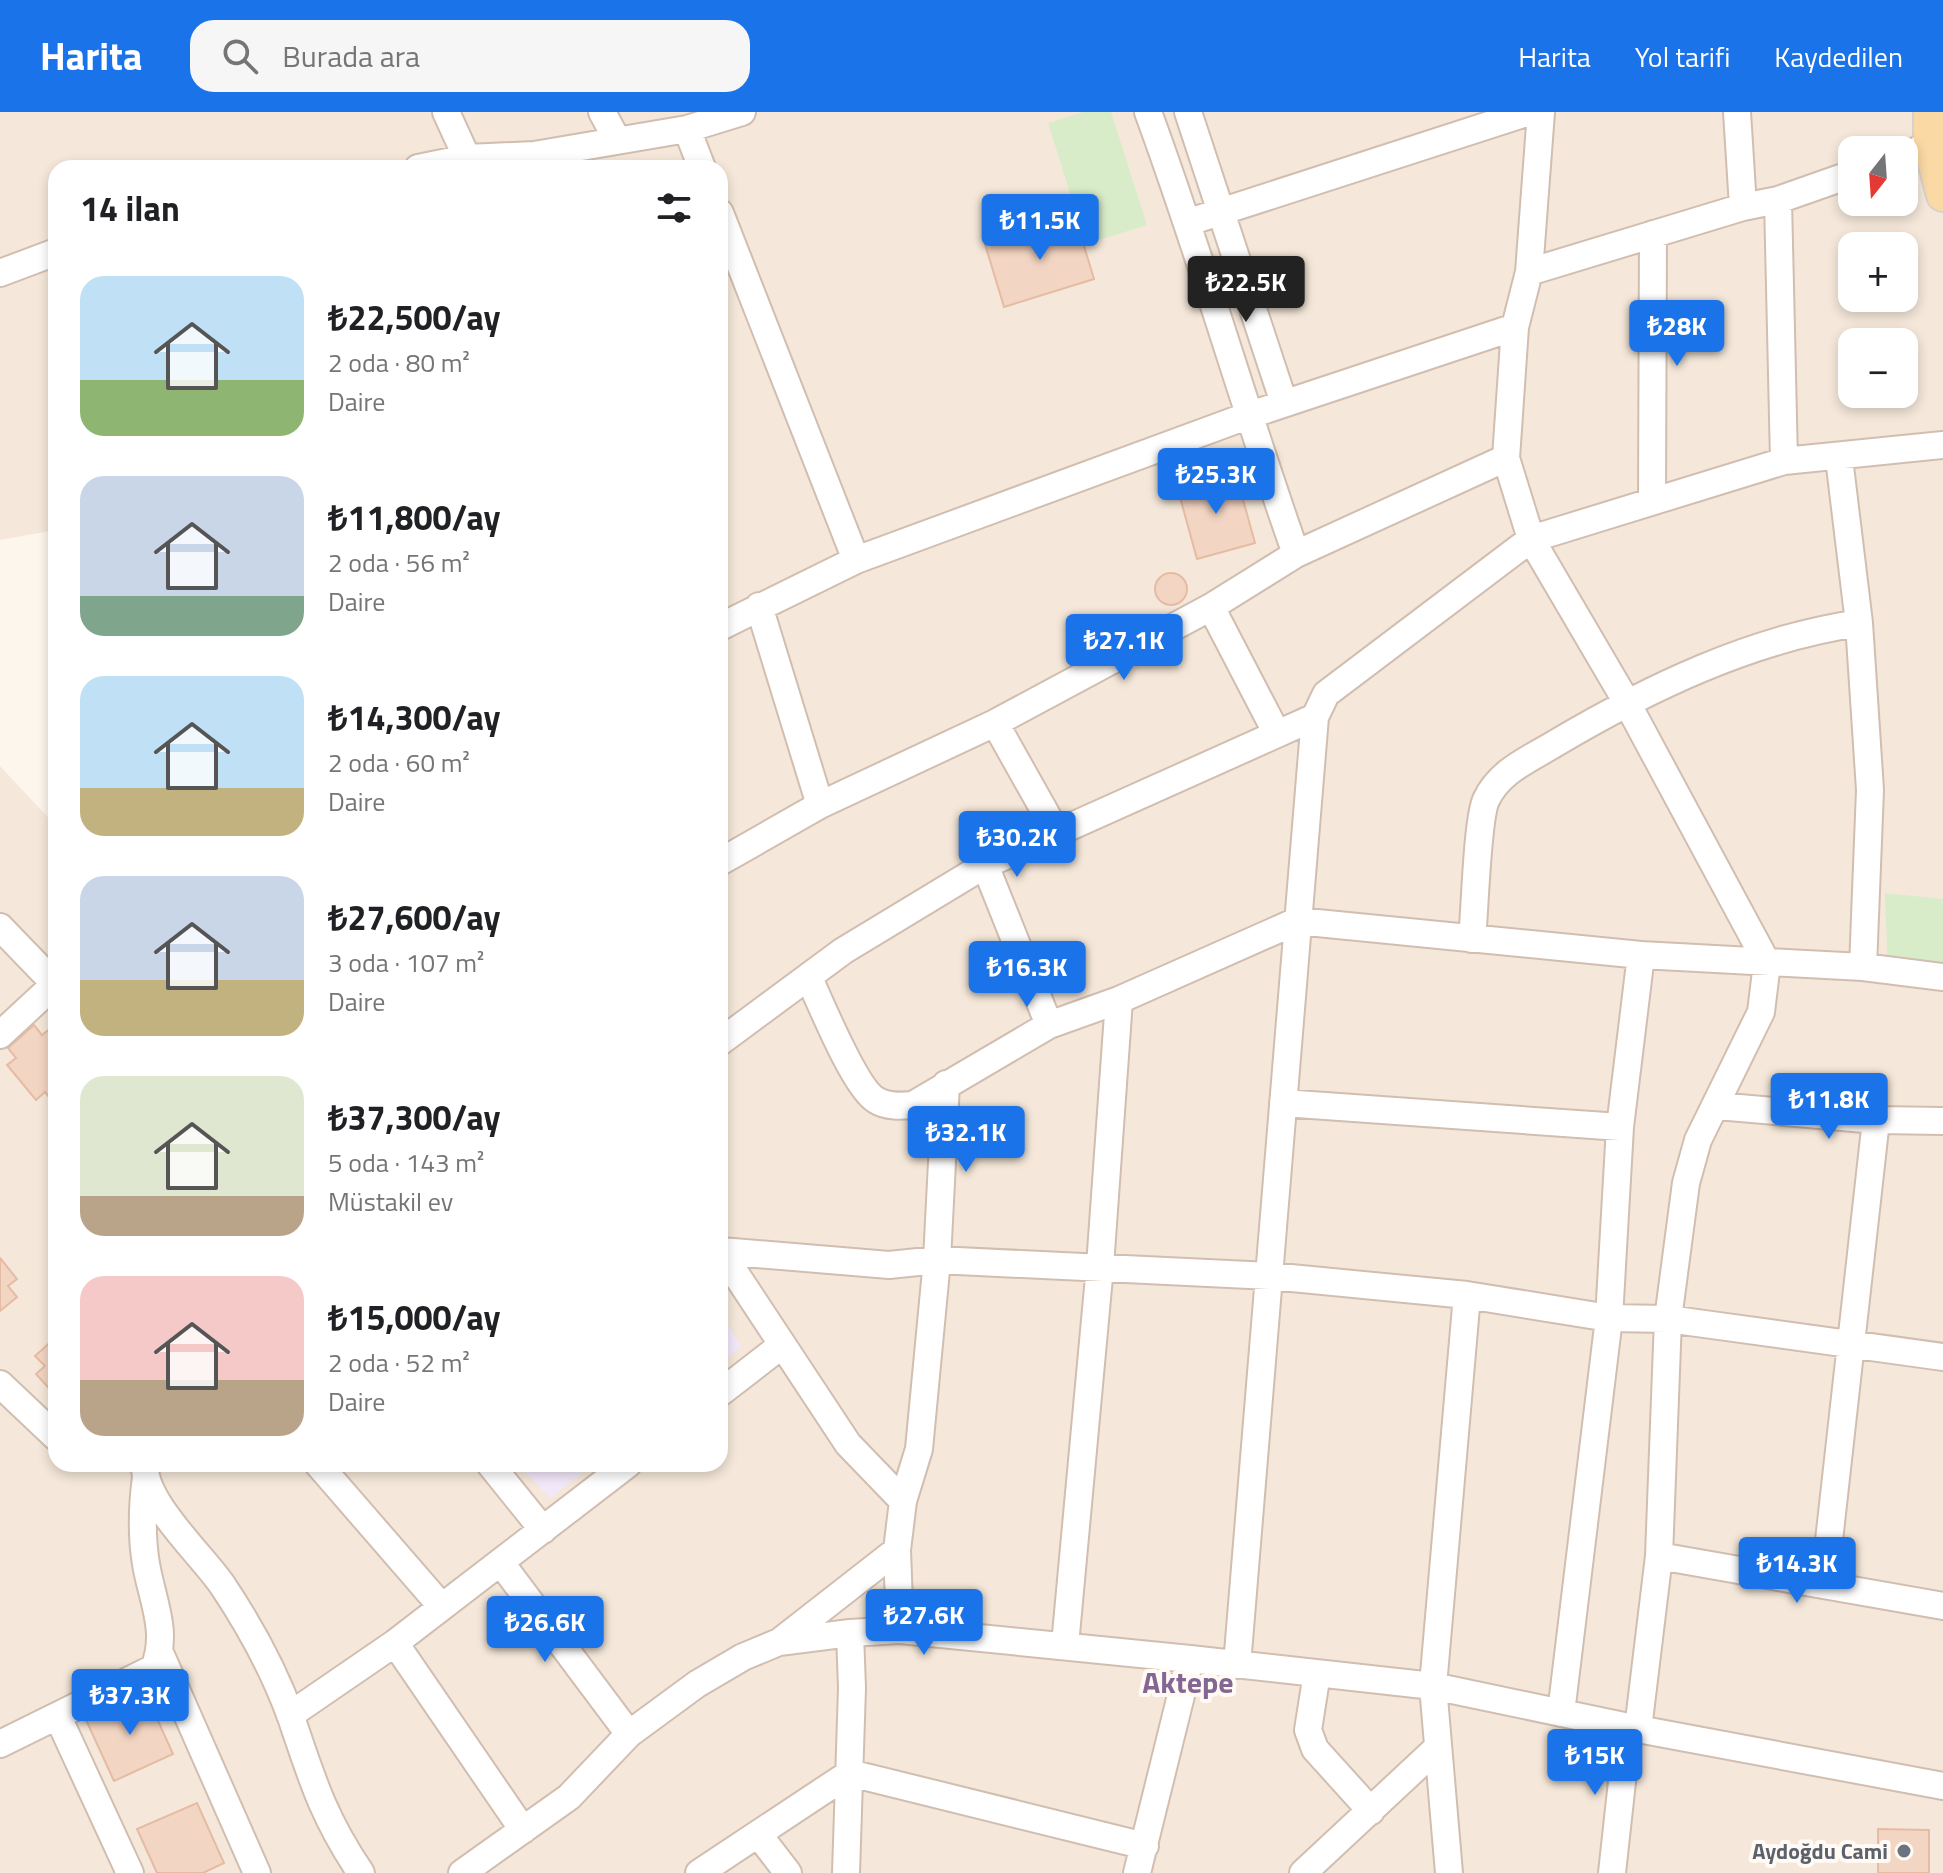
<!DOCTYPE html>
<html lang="tr">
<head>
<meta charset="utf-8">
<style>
  body { margin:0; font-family:"Titillium Web",sans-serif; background:#f6f6f6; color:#202124; height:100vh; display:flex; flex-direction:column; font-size:30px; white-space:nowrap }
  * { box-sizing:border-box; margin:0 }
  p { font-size:26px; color:#757577 }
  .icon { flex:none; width:44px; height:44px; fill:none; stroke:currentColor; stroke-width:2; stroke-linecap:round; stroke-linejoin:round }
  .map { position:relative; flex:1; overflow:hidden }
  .panel { position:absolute; left:48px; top:48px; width:680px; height:1312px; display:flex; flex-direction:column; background:#fff; border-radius:24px; box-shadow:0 4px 12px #0003 }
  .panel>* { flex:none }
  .needle { width:52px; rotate:197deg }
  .buttons { position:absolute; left:1838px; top:24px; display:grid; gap:16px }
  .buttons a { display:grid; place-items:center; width:80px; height:80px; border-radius:16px; background:#fff; box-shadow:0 4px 12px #0003; font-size:40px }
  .price { position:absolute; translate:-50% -68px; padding:0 18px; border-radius:8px; background:#1a73e8; color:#fff; font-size:26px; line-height:52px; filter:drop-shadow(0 2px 4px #0008) }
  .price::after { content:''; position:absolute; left:50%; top:48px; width:24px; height:18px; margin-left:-12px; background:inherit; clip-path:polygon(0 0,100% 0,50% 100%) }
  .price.on { background:#222; color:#fff }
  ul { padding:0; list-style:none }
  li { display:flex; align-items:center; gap:24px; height:200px; padding:0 32px }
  li span { display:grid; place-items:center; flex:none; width:224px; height:160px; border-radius:24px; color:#555 }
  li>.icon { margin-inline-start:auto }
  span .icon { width:96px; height:96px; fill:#fffc; stroke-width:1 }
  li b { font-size:34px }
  h2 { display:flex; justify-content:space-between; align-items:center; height:96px; padding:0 32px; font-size:34px }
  header { display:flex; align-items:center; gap:48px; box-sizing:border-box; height:112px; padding:0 40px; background:#1a73e8; color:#fff }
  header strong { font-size:38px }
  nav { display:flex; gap:44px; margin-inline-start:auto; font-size:28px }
  .search { width:560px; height:72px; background:#f6f6f6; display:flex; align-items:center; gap:20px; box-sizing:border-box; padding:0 28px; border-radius:24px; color:#757577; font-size:30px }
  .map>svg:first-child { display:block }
</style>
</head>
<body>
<header>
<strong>Harita</strong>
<div class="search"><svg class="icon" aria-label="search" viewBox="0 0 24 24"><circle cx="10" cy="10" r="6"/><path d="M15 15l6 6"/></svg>Burada ara</div>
<nav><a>Harita</a><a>Yol tarifi</a><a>Kaydedilen</a></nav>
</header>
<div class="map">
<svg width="1943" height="1761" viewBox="0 0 1943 1761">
  <rect width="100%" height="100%" fill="#fdf6ec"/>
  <!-- residential -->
  <path fill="#f5e8da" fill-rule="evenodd" d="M0 0H1943V1761H0V654L56 714V1352H720V56H56V418L0 428ZM1852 38H1904V90H1852ZM1852 134H1904V186H1852ZM1852 230H1904V282H1852Z"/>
  <!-- education -->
  <path fill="#f3e8fa" d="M720 1200 741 1235 720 1252Z
    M517 1352H593L550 1386Z"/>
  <!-- green -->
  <path fill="#d8ecc9" d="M1083 0H1111L1147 113 1086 132 1048 11Z
    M1885 781 1943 787V867L1888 862Z"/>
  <!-- building -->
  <path fill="#f3d5c3" stroke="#e6bba3" stroke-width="2" d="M1075 104 1094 167 1004 195 985 132Z
    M1236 362 1255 431 1197 447 1178 378Z
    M1155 477a16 16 0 1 1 32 0a16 16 0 1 1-32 0Z
    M56 912V994L45 980 36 988 7 953 16 946 8 936 34 913 42 923Z
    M0 1146 17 1167 8 1174 17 1185 0 1199Z
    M56 1225V1284L36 1262 45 1254 35 1244Z
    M146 1582 173 1642 114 1669 86 1608Z
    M197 1691 224 1751 203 1761H157L137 1717Z
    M1878 1717 1929 1718V1761H1878Z"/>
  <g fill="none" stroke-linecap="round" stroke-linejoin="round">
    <defs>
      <path id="minor" d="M446 0 467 46
        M602 0 616 26
        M1148 0C1202 146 1244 295 1296 442
        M1188 0 1284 291
        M1541 0 1529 160 1515 215 1506 346 1531 427 1626 589 1767 851 1761 900 1698 1028 1686 1071 1668 1207 1659 1444 1638 1617
        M1737 0 1743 95
        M687 17 702 56
        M1904 43 1930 34
        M418 56 467 46 534 43
        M539 56 534 43 687 17 742 0
        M1778 88 1784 349
        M720 101 856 448
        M1189 110 1529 0
        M1529 160 1743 95 1778 88 1852 62
        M0 161 56 140
        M1839 346 1859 511 1870 678 1863 855
        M1652 389 1653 122
        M759 494 820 693
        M1211 495 1277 622
        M720 515 856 448 1247 304 1515 215
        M995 611 1058 723
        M720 750 820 693 995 611 1211 495 1296 442 1506 346
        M985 753 1049 913
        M0 815 56 873
        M1472 827C1475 798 1477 708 1486 688 1499 659 1530 647 1556 631 1649 576 1751 527 1859 511
        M809 866C821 892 855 976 876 988 887 995 901 994 913 993L1049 913 1119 888 1297 809 1641 843 1863 855 1943 865
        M0 923 55 872
        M720 930 843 839 985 753 1315 605
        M1283 991 1620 1015
        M1717 994 1876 1008 1943 1009
        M720 1138 848 1332 903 1389 897 1438 900 1518
        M721 1139 889 1153 937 1148 1270 1164 1467 1183 1609 1206 1668 1207 1943 1245
        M0 1272 56 1325
        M720 1281 782 1233
        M145 1352C142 1389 202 1443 223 1474 249 1513 275 1561 291 1605 312 1667 323 1705 361 1761
        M318 1352 442 1495
        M490 1352 543 1418
        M903 1389 919 1337 937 1148 946 972
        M1659 1444 1943 1494
        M501 1451 629 1622
        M1824 1473 1876 1008
        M783 1527 897 1438
        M395 1531 523 1718
        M1065 1533 1100 1154 1119 888
        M160 1541 257 1761
        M1237 1553 1315 605 1326 582 1531 427 1784 349 1943 333
        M1317 1561 1308 1618 1315 1637 1371 1699
        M1561 1601 1609 1206 1620 1015 1641 843
        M290 1603 395 1531 628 1352
        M58 1605 130 1761
        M0 1632 154 1556C169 1520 152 1488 146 1452 141 1422 142 1395 146 1365
        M758 1722 788 1761
        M462 1761 569 1685 629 1622 697 1572 743 1545 779 1530 850 1521
        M699 1761 850 1661 1145 1734
        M846 1761 852 1576 850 1521 900 1518 1190 1547
        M1137 1761 1190 1547 1433 1574 1638 1617 1943 1674
        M1303 1761 1436 1637
        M1449 1761 1433 1574 1467 1183
        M1612 1761 1628 1615"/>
      <path id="major" d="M1930 0V34L1943 83"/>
    </defs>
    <!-- minor casing -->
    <use href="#minor" stroke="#d1beb0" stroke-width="30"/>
    <!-- major casing -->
    <use href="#major" stroke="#dad1cd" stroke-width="36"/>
    <!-- minor -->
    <use href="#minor" stroke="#fff" stroke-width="26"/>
    <!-- major -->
    <use href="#major" stroke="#fbd9a5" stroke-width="32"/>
  </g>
  <!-- markers -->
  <circle fill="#6b7280" stroke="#fffaf3" stroke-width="3" cx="1904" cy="1739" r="8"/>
  <g text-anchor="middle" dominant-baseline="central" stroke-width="8" stroke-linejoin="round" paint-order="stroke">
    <!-- worship labels -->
    <g font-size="22" font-weight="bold" fill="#5b616d" stroke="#fffaf3" text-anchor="end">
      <text x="1888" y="1739">Aydoğdu Cami</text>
    </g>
    <!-- district labels -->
    <g font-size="30" font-weight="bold" fill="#846695" stroke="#fffaf3">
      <text x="1188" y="1570">Aktepe</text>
    </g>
  </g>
</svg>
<div class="buttons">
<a><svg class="needle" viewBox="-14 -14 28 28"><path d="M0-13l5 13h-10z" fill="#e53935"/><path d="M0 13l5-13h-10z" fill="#757577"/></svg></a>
<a>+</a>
<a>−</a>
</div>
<b class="price" style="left:1040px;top:150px">₺11.5K</b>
<b class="price on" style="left:1246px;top:212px">₺22.5K</b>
<b class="price" style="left:1677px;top:256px">₺28K</b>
<b class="price" style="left:1216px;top:404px">₺25.3K</b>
<b class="price" style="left:1124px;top:570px">₺27.1K</b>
<b class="price" style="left:1017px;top:767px">₺30.2K</b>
<b class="price" style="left:1027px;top:897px">₺16.3K</b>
<b class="price" style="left:1829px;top:1029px">₺11.8K</b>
<b class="price" style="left:966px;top:1062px">₺32.1K</b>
<b class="price" style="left:1797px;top:1493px">₺14.3K</b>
<b class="price" style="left:924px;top:1545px">₺27.6K</b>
<b class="price" style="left:545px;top:1552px">₺26.6K</b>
<b class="price" style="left:130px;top:1625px">₺37.3K</b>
<b class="price" style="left:1595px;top:1685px">₺15K</b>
<section class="panel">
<h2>14 ilan<svg class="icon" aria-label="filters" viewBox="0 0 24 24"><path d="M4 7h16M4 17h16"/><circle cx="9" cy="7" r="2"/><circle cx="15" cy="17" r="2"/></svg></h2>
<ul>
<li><span style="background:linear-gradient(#bfe0f5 65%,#8fb573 0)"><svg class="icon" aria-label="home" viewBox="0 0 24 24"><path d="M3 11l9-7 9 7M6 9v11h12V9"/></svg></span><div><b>₺22,500/ay</b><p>2 oda · 80 m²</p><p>Daire</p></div></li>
<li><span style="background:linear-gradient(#c9d6e8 75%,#7fa58c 0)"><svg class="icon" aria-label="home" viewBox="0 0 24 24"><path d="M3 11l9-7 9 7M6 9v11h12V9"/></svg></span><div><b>₺11,800/ay</b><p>2 oda · 56 m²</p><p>Daire</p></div></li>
<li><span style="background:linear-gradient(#bfe0f5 70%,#c2b280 0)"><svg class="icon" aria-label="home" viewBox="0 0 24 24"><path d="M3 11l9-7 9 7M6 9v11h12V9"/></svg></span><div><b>₺14,300/ay</b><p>2 oda · 60 m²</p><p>Daire</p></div></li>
<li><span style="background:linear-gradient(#c9d6e8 65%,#c2b280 0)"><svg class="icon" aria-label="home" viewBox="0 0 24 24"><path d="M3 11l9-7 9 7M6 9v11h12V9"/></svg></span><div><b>₺27,600/ay</b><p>3 oda · 107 m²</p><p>Daire</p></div></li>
<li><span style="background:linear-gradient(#dfe7d0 75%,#b9a48a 0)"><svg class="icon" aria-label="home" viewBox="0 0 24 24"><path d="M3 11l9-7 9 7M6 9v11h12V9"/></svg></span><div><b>₺37,300/ay</b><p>5 oda · 143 m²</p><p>Müstakil ev</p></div></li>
<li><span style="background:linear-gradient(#f6c9c9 65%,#b9a48a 0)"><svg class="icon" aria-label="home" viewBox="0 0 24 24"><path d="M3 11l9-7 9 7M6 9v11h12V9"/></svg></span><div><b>₺15,000/ay</b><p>2 oda · 52 m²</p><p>Daire</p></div></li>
</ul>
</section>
</div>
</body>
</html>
